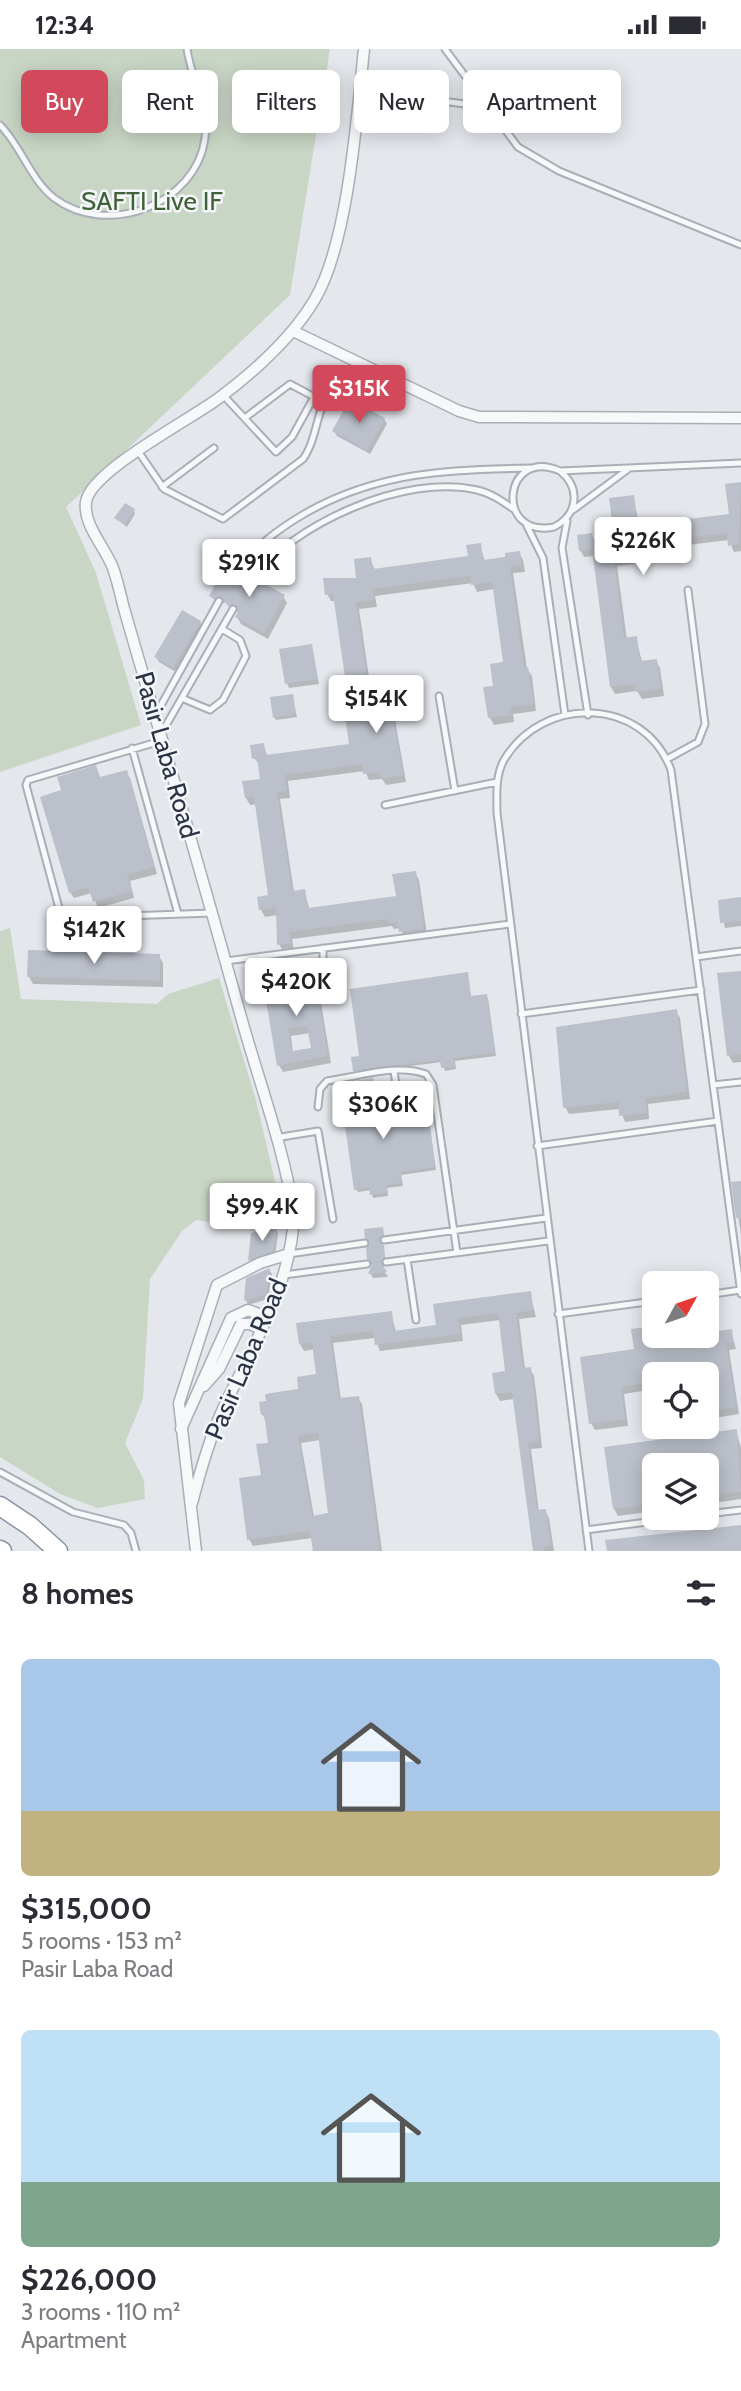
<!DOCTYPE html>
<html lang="en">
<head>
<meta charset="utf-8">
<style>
  body { margin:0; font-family:Cabin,sans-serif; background:#f2f2f3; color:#2b2b33; height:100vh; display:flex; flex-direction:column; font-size:26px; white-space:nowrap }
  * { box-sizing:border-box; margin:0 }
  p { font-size:23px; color:#7c7c81 }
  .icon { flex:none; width:38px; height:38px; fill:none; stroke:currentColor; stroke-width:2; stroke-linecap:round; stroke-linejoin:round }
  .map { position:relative; height:1502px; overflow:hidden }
  .panel { display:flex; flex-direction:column; background:#fff; flex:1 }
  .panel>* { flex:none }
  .banner { position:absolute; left:21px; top:21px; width:700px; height:63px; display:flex; gap:14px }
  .needle { width:46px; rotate:50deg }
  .buttons { position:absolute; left:642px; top:1222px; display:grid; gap:14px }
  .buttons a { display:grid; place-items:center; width:77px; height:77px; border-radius:10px; background:#fff; box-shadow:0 4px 18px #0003; font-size:35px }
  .price { position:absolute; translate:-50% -60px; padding:0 16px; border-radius:7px; background:#fff; color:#222; font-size:23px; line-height:46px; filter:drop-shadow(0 2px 4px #0008) }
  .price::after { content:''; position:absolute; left:50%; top:42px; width:21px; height:16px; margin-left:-10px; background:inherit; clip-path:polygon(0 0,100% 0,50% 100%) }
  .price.active { background:#d1495b; color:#fff }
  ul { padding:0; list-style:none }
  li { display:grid; align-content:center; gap:14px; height:371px; padding:0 21px }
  li span { display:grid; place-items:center; height:217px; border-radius:10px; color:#555 }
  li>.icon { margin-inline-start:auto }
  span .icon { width:126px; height:126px; fill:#fffc; stroke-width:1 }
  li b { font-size:30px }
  h2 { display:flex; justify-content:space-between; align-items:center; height:84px; padding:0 21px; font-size:30px }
  .tag { padding:0 24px; border-radius:10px; background:#fff; box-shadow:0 4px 18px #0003; font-size:24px; line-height:63px }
  .tag.active { background:#d1495b; color:#fff }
  .status { display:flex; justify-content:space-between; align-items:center; height:49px; padding:0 35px; background:#fff; direction:ltr }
  .status svg { height:19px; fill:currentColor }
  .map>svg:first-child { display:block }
</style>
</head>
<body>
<div class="status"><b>12:34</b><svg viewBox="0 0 49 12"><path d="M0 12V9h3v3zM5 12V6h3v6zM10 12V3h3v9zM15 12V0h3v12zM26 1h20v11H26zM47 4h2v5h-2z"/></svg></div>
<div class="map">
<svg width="741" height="1502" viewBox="0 0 741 1502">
  <rect width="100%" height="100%" fill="#e4e7ec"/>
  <!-- green -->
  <path fill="#c9d6c5" d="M0 0H330L290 246 66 458 96 524 141 676 0 723Z
    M10 879 21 950 157 955 168 945 219 929 256 1051 281 1158 276 1174 246 1179 196 1171 182 1182 150 1230 143 1350 125 1394 144 1431 145 1450 98 1459 60 1445 0 1408V882Z"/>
  <!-- shadow -->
  <path fill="#0003" fill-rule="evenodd" d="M384 370 387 375 370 405 337 387 334 382Z
    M741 434V502L734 503 729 491 631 503 633 515 617 517 627 591 636 589 642 613 656 612 660 619 664 647 642 650 637 642 615 645 611 638 594 507 584 508 580 501 591 485 595 492 616 489 633 448 640 478 731 466 727 436Z
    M134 462 135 465 127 478 116 469Z
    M480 496 485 513 507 510 519 504 523 511 525 523 513 524 527 620 532 627 536 662 513 665 514 673 494 676 490 669 485 640 495 638 505 615 494 540 477 543 473 534 375 547 377 558 359 560 370 635 381 634 386 652 393 659 406 733 386 736 382 730 369 731 365 722 288 732 290 749 280 750 294 843 304 842 310 861 397 849 415 824 419 831 427 886 405 889 400 879 394 880 392 877 292 890 294 901 283 902 279 895 278 866 265 868 261 861 259 849 270 847 257 755 250 756 246 749 262 731 260 716 254 709 263 696 268 708 351 696 349 643 336 552H331L327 545 358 530 370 510 375 521 470 508Z
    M241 529 248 539 283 547 287 554 268 590 241 575 237 568 241 562 234 564 226 553 219 556 211 547Z
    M200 573 203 578 176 623 159 613 156 608Z
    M311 597 319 635 289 639 287 634Z
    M292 647 297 668 276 671 274 668Z
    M95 718 101 730 126 723 130 729 157 825 130 832 134 849 98 859 92 844 74 849 70 843 63 743Z
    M741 850V877L725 879 719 852Z
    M159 907 163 914V938L33 935 29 928Z
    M304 919 310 936 315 935 319 942 331 1014 283 1023 279 1016 278 924ZM310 984 313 1001 293 1004 291 987Z
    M741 924V1013L733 1014 729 1007 719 926Z
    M468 928 471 948 488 949 496 1007 455 1012 456 1020 445 1022 442 1013 356 1024 354 1021 361 1008Z
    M676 962 680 969 690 1050 648 1055 649 1070 625 1073 620 1060 569 1065 565 1058Z
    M374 1034 377 1052 393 1053 398 1077 429 1072 436 1121 401 1126 403 1137 387 1139 388 1147 373 1149 371 1141 358 1143 356 1140 359 1053Z
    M741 1134V1185L733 1135Z
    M276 1180 278 1185 275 1207 252 1216 250 1211 252 1186Z
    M382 1180 385 1191 381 1196 387 1213 382 1219 388 1228 373 1229 370 1224 373 1217 368 1209 371 1195 367 1188Z
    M269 1221 272 1225 268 1250 248 1256 246 1251Z
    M530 1244 536 1268 519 1270 525 1320H530L534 1327 537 1351 542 1399 531 1400 539 1463 545 1462 549 1469 554 1502H534L514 1350 500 1352 496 1345 507 1323 500 1271 461 1276 463 1292 380 1302 375 1289 333 1294 341 1351 358 1349 362 1355 382 1502H314L313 1489 253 1497 249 1490 270 1395 267 1373 262 1365 318 1327 315 1300 304 1302 300 1295 391 1264 396 1283 438 1278 435 1256ZM320 1391 330 1466 314 1468 301 1394Z
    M654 1279V1286H668L670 1301 721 1293 731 1282 736 1300 729 1301 739 1365 709 1370 707 1325H654V1340L624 1345 628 1377 595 1381 591 1374 636 1301 633 1282Z
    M736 1382 741 1399V1450L707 1455V1416H654V1462L618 1467 614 1460 606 1399Z"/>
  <!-- building -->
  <path fill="#bbc0ca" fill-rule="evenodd" d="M350 350 385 369 367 402 332 382Z
    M741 433 739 495 728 497 727 484 629 496 630 508 614 510 624 589 637 587 640 612 657 610 661 640 636 643 635 635 610 638 592 500 579 502 577 486 592 484 593 490 614 487 609 449 634 446 638 476 729 465 725 435Z
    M125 454 135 460 125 476 114 469Z
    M481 494 483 511 505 508V504L520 502 522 516 510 518 524 619 528 618 534 655 510 658 511 666 488 669 483 638 493 637 490 615 503 613 492 533 471 536 470 527 372 540 374 551 356 553 368 634 382 632 384 651 390 650 403 726 380 730 379 723 363 725 362 715 285 726 287 742 277 743 292 842 305 840 308 859 396 847 392 825 416 822 424 880 399 883 397 873 388 874V870L289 883 291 894 277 896 276 859 259 861 257 848 268 846 254 748 245 749 242 732 260 730 257 709 252 710 250 696 264 694 266 706 349 695 341 643 347 642 333 545 325 546 323 529H356L354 510 371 508 373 520 468 507 466 496Z
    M225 518 232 522 235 529H246L248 537 258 531 285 546 264 584 235 568 238 563 236 556 228 557 221 547 214 550 209 547Z
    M182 561 201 572 173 619 154 608Z
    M312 595 318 630 285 635 279 600Z
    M293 645 296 665 273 669 270 648Z
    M96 716 100 728 127 721 154 818 127 826 132 842 93 853 88 838 69 844 40 748 61 741 57 728Z
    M741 848V872L720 874 718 851Z
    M28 901 160 905V932L27 928Z
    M305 917 302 926 307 928 308 935 316 933 328 1007 277 1017 265 945 276 943 274 932 278 927 275 922ZM307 977 311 999 292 1002 288 980Z
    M741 922V1005L727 1007 717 924Z
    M468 923 471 947 487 945 495 1004 454 1009 455 1017 441 1019 440 1011 353 1022 351 1008 359 1007 350 940Z
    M677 960 687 1043 645 1049 647 1064 619 1067 618 1053 563 1059 556 978Z
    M373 1029 376 1050 392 1048 398 1076 404 1075 406 1071 429 1067 435 1118 401 1123 402 1134 387 1136 388 1144 370 1146 369 1139 354 1141 342 1055 357 1052 354 1032Z
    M741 1132V1168L736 1169 731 1133Z
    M277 1178 273 1202 248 1212 251 1184Z
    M383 1178 384 1186 379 1191 384 1196 385 1208 381 1213 387 1223 368 1225 372 1215 367 1210 366 1199 370 1194 365 1189 364 1180Z
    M270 1219 266 1245 244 1252 246 1229Z
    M531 1242 533 1261 516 1264 523 1319 531 1318 534 1342 539 1392 528 1394 537 1461 546 1460 551 1497 543 1498 544 1502H533L512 1343 495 1345 492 1324 505 1322 498 1264 458 1269 460 1285 375 1296 373 1282 330 1287 339 1349 359 1347 380 1502H313L310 1482 247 1491 239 1429 261 1426 256 1395 268 1394 264 1365 261 1366 259 1353 266 1352 265 1345 298 1340 297 1328 316 1325 312 1294 299 1295 296 1274 392 1262 394 1282 436 1276 433 1255ZM318 1384 328 1464 312 1467 298 1387Z
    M654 1277V1286H666L668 1299 719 1292 718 1282 732 1280 733 1293 726 1294 736 1358 707 1363V1325H697L695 1317 671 1321 672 1325H654V1333L621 1338 625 1370 589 1375 580 1308 634 1300 631 1280Z
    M737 1380 741 1443 707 1447V1416H654V1455L613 1460 604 1398Z
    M741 1476V1502H607L605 1491Z"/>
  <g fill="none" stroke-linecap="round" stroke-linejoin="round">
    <defs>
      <path id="service" d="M445 0 518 98 559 122 741 196
        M360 41 487 58
        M0 76C21 97 30 130 54 149 107 189 196 156 205 89 209 59 191 29 187 0
        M223 346 276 403 292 388 314 348
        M138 402 164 440 223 470 303 410C314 395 316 373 323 355L320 351 290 335 246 368
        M560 422C581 439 578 466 554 478 494 490 503 397 560 422L741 414
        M162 438 214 399
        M573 461 627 421
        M567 472 562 499 588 666
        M527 477 543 509 565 666
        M237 524C254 498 277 481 304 465 376 423 450 420 531 419
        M250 532C293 475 405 424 477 441 491 444 502 452 515 461
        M439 647 455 742
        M184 650 210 661 223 651 246 607 240 591 222 580
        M155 667 219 552
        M161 685 233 560
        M164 691 28 731 26 736 60 863 67 869 212 864
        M132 699 178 865
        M667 710 698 693 705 675 688 541
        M385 756 497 733
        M259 908 263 926 273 927
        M696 908 741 902
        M226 912 510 875
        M306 923 323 920V899
        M521 965 701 941
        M394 1022 401 1071
        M713 1036 741 1033
        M318 1058 320 1040 327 1032C357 1028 397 1014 426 1025L433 1036 457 1204
        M275 1089 318 1082 333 1170
        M537 1097 718 1072
        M384 1191 546 1169
        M289 1205 365 1194
        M407 1210 416 1271
        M386 1213 548 1192
        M284 1226 367 1215
        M707 1246 740 1241
        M558 1265 654 1252
        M0 1423 73 1463 124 1476 131 1484 136 1502
        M707 1465 741 1461
        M586 1481 685 1468
        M589 1502 497 764C497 747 495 727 504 711 542 646 644 647 671 721L741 1245"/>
      <path id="minor" d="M293 282 459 362 479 368 741 369
        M204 1337 219 1320 241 1275H250L261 1280
        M181 1380 231 1269 248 1261 267 1268
        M192 1454C200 1423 209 1391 222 1362 251 1299 292 1236 294 1165 284 1099 259 1033 241 968 204 833 164 698 125 563 121 549 118 533 113 519 105 498 83 476 86 453 90 422 193 369 219 349 255 322 292 289 315 250 348 194 357 67 364 0
        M196 1502 179 1354 217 1236 260 1214 289 1205"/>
      <path id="motorway" d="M0 1457 30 1477 58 1502
        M0 1501 2 1502"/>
    </defs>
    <!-- service casing -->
    <use href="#service" stroke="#a9aeb7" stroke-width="9"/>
    <!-- minor casing -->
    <use href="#minor" stroke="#a9aeb7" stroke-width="13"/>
    <!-- motorway casing -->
    <use href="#motorway" stroke="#8b94a3" stroke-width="21"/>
    <!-- service -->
    <use href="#service" stroke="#f7f8fa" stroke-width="5"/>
    <!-- minor -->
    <use href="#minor" stroke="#f7f8fa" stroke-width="10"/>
    <!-- motorway -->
    <use href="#motorway" stroke="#fff" stroke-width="18"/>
  </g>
  <g text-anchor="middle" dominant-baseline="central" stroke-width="5" stroke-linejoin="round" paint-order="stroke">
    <!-- park labels -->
    <g font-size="26" fill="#3f6138" stroke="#f4f6f9">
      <text x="152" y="152">SAFTI Live IF</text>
    </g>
    <!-- street labels -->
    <g font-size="26" fill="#2b3445" stroke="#f4f6f9">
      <text transform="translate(167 706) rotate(74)">Pasir Laba Road</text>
      <text transform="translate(246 1310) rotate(-67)">Pasir Laba Road</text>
    </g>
  </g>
</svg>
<div class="buttons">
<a><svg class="needle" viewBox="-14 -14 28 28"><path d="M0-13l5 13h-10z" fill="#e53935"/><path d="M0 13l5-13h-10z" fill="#7c7c81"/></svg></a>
<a><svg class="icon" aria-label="locate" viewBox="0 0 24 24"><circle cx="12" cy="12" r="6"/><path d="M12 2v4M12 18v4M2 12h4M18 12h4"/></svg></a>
<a><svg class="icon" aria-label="layers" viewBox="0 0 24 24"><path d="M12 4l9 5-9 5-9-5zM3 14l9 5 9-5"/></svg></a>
</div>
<b class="price active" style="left:359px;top:376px">$315K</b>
<b class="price" style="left:643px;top:528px">$226K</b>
<b class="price" style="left:249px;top:550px">$291K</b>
<b class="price" style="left:376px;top:686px">$154K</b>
<b class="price" style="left:94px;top:917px">$142K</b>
<b class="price" style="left:296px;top:969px">$420K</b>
<b class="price" style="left:383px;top:1092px">$306K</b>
<b class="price" style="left:262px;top:1194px">$99.4K</b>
<div class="banner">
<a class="tag active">Buy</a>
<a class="tag">Rent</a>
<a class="tag">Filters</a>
<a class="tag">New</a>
<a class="tag">Apartment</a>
</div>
</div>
<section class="panel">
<h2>8 homes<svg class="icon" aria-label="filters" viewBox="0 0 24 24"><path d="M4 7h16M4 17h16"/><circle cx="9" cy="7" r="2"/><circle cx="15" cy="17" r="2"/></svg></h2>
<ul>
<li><span style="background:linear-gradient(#a9c7e8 70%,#c2b280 0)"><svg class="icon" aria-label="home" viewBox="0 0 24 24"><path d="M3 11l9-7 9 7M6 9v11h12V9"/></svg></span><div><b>$315,000</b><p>5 rooms · 153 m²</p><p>Pasir Laba Road</p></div></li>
<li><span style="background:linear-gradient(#bfe0f5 70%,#7fa58c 0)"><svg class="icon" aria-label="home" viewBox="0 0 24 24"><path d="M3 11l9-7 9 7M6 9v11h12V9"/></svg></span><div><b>$226,000</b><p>3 rooms · 110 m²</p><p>Apartment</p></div></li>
</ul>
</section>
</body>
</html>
